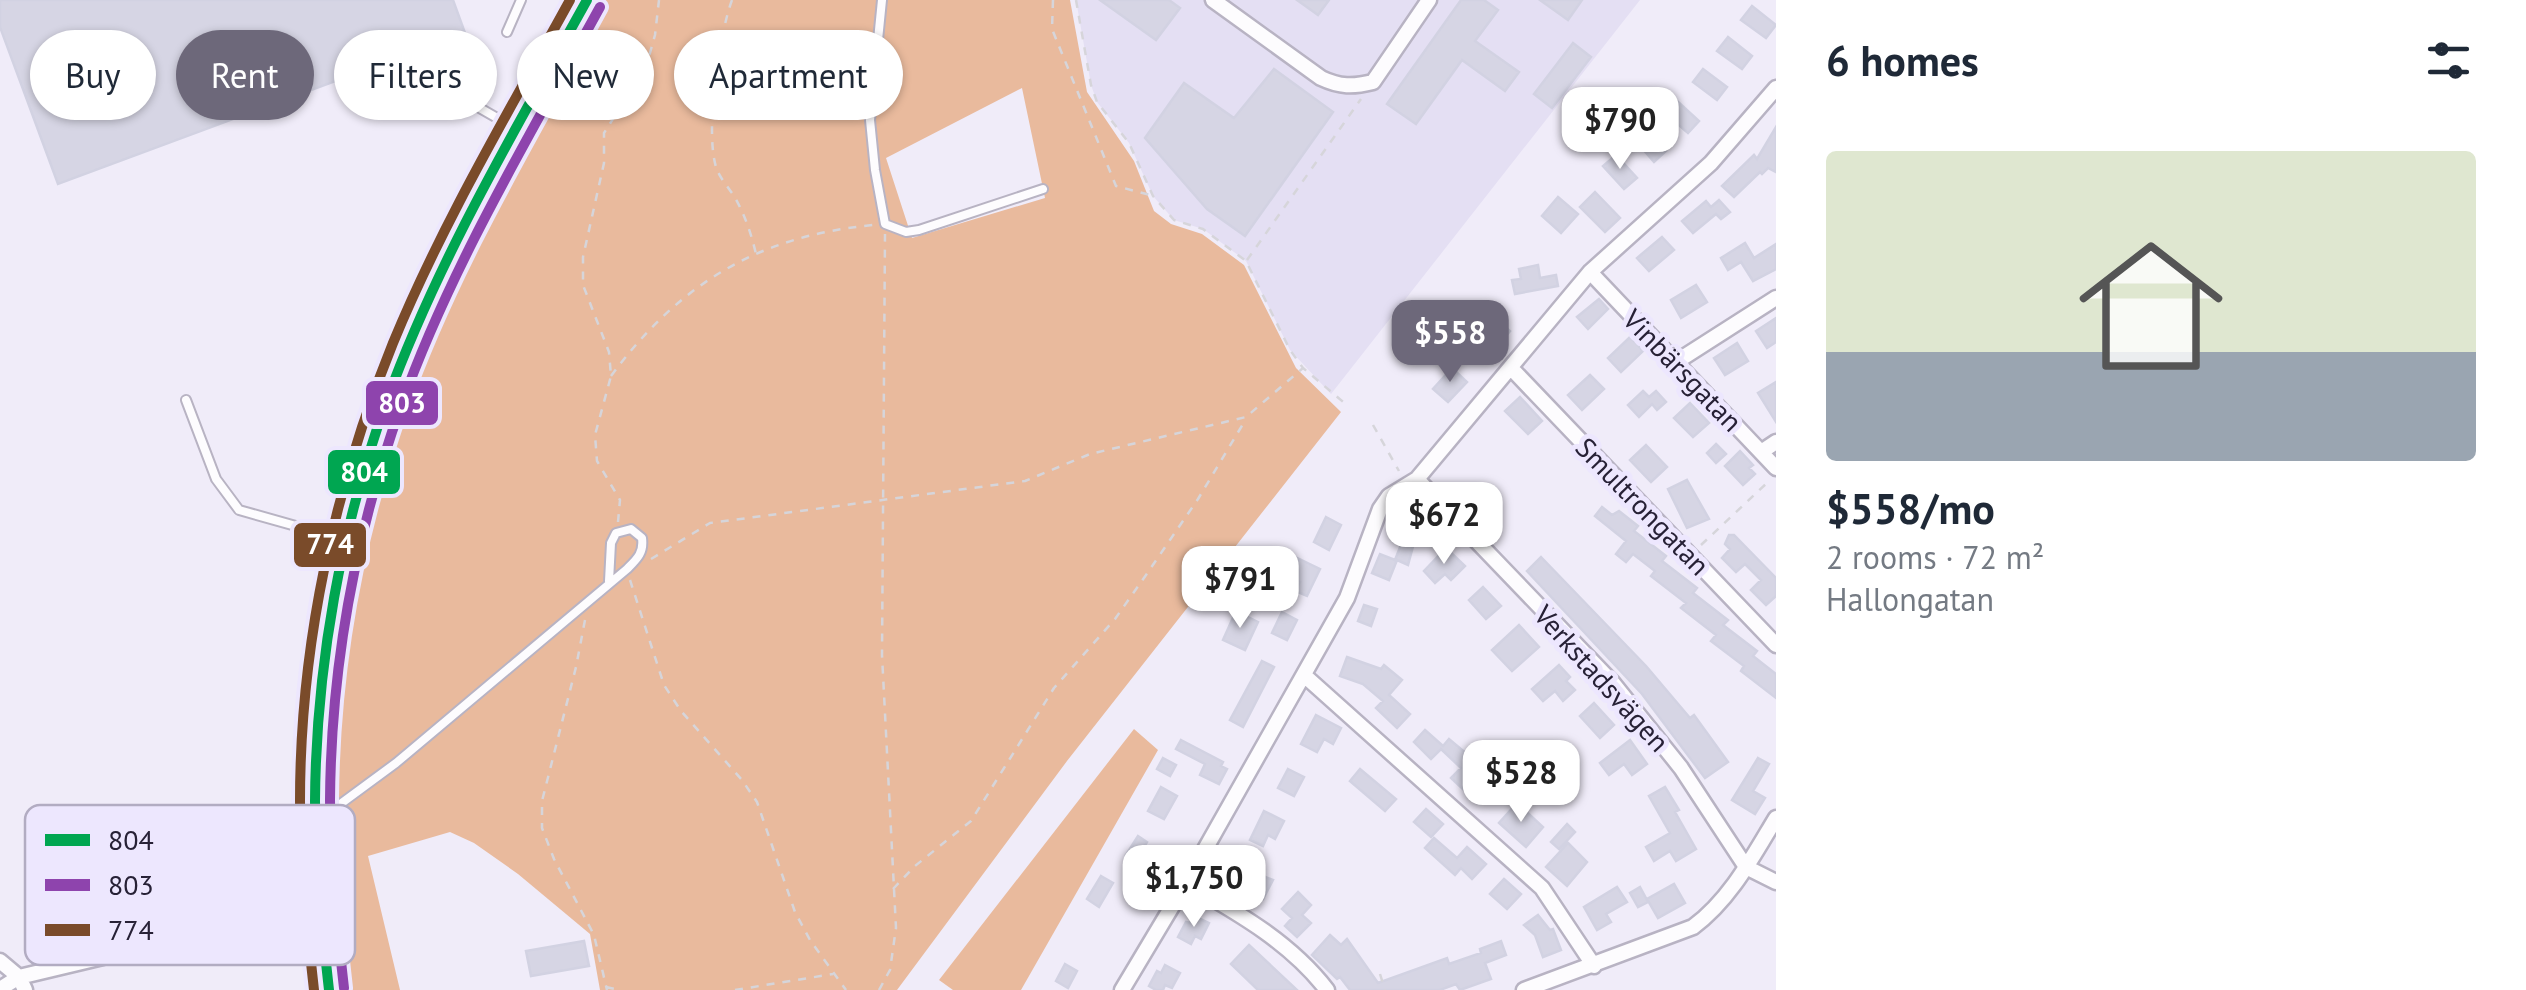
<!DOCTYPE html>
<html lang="en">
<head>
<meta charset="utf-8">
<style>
  body { margin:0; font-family:"PT Sans",sans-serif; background:#f6f6f7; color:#1f2937; height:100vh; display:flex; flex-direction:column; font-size:38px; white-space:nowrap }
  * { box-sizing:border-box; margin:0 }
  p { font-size:32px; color:#747a83 }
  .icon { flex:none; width:55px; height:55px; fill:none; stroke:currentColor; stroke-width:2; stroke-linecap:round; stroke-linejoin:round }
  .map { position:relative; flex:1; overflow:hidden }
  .side { display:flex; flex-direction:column; background:#fff; width:750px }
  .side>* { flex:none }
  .hud { position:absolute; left:30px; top:30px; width:950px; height:90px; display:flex; gap:20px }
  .price { position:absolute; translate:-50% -85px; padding:0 22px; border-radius:20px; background:#fff; color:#222; font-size:32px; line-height:65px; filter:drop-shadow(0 2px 5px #0008) }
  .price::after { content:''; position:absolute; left:50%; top:60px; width:30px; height:22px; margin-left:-15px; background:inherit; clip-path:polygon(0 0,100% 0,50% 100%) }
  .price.active { background:#6d687a; color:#fff }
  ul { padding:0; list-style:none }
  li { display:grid; align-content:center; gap:20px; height:530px; padding:0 50px }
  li+li { border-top:2px solid #e0e1e3 }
  li span { display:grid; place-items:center; height:310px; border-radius:10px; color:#555 }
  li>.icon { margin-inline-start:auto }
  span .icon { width:180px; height:180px; fill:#fffc; stroke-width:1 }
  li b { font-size:42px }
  h2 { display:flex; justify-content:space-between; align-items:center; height:120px; padding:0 50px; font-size:42px }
  .tag { padding:0 35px; border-radius:45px; background:#fff; box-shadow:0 2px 8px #0004; font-size:35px; line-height:90px }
  .tag.active { background:#6d687a; color:#fff }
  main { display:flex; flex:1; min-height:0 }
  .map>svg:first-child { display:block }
</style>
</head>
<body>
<main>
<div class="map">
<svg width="1776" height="990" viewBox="0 0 1776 990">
  <rect width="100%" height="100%" fill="#f0ecf9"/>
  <!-- built -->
  <path fill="#e4dff3" d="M1076 0H1640L1331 394 1290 350 1246 261 1203 229 1174 220 1153 196 1129 143 1097 102 1091 85Z"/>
  <!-- forest -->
  <path fill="#e9ba9d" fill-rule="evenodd" d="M601 0H1070L1087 92 1134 161 1154 211 1171 224 1202 234 1244 265 1296 368 1341 412 1067 761 897 990H600L590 934 518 874 474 843 450 832 368 856 400 990H351C349 978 349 964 345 952 342 945 338 940 337 932 331 897 328 861 327 826 324 662 367 481 429 330 475 216 542 108 601 0ZM1022 88 1045 198 912 238 886 158Z
    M1134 729 1158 750 1021 990H953L939 980Z"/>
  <!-- building -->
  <path fill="#d6d5e4" stroke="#d2d2e2" stroke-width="2.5" d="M0 0H453L465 33 58 184 0 27Z
    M1100 0H1169L1180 8 1156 40Z
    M1297 0H1329L1318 15Z
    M1461 0H1484L1498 10 1475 41 1519 72 1505 91 1462 60 1416 124 1387 104Z
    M1540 0H1582L1568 20Z
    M1752 6 1776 25 1766 38 1741 20Z
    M1728 37 1752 56 1742 69 1717 51Z
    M1573 43 1591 57 1552 108 1534 94Z
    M1274 69 1333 112 1245 236 1207 209 1145 138 1184 83 1234 118Z
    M1703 69 1727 87 1717 100 1693 82Z
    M1676 100 1699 121 1688 133 1665 113Z
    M1776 127V172L1768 168 1762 174 1760 172 1734 197 1722 186 1754 155 1757 159Z
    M1647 128 1666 151 1654 162 1634 139Z
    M1616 155 1637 178 1624 189 1603 166Z
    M1595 192 1620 218 1605 232 1580 207Z
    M1558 197 1578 214 1561 233 1542 216Z
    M1719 200 1730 212 1721 219 1716 214 1693 233 1682 221 1706 201 1711 207Z
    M1662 237 1674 250 1649 271 1637 258Z
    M1745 243 1754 258 1776 244V269L1753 281 1741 262 1728 270 1721 258Z
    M1538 265 1540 278 1556 275 1558 286 1515 294 1512 280 1521 279 1519 269Z
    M1696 285 1707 302 1681 318 1671 300Z
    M1599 299 1608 309 1588 329 1577 317Z
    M1488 311 1510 331 1484 362 1469 349 1484 332 1476 325Z
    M1776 318V342L1767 348 1756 331Z
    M1630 337 1643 351 1621 372 1608 358Z
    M1438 340 1459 358 1447 371 1427 354Z
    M1737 343 1748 361 1725 375 1714 358Z
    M1452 368 1467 382 1448 402 1433 389Z
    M1590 375 1604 389 1582 410 1568 395Z
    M1776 382V422L1758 393Z
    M1643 391 1649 397 1656 391 1666 402 1657 410 1652 404 1639 417 1628 405Z
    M1520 397 1542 421 1528 434 1505 411Z
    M1690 403 1709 423 1693 437 1674 418Z
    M1716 444 1726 454 1716 463 1707 453Z
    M1646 445 1667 467 1651 482 1630 460Z
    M1740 451 1753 465 1749 468 1755 474 1743 485 1725 466Z
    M1687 480 1709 519 1687 528 1668 489Z
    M1401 507 1422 513 1408 565 1397 560 1389 580 1372 573 1380 554 1395 560 1404 537 1393 534Z
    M1602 507 1612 515 1619 511 1638 526 1634 531 1666 556 1662 561 1697 588 1693 593 1728 620 1723 625 1757 651 1753 656 1776 674V698L1741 671 1744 666 1711 641 1716 635 1681 608 1686 603 1651 576 1655 571 1633 554 1626 562 1616 554 1626 541 1595 516Z
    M1326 517 1341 525 1329 550 1314 542Z
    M1729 535H1734L1776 578V596L1766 605 1751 590 1761 580 1745 564 1736 572 1722 558 1730 549 1725 544Z
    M1446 548 1465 566 1451 580 1445 574 1435 583 1424 571Z
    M1285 552 1320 569 1307 596 1295 591 1300 582 1277 571Z
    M1541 557 1646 666 1690 718 1694 715 1728 762 1705 778 1642 694 1527 571Z
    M1483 587 1501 606 1486 619 1469 600Z
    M1364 605 1377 609 1371 626 1358 621Z
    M1236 611 1258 622 1245 650 1223 640Z
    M1282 612 1297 620 1287 640 1272 633Z
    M1519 625 1539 647 1512 671 1492 650Z
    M1347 657 1381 669 1384 665 1402 680 1389 695 1410 714 1397 728 1376 708 1383 701 1363 684 1340 676Z
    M1262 661 1274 667 1243 727 1230 720Z
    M1559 665 1570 677 1566 681 1575 690 1563 701 1555 691 1543 701 1532 689Z
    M1594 703 1614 725 1600 738 1580 716Z
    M1316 715 1341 728 1333 744 1324 739 1317 752 1301 744Z
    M1425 730 1443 746 1449 739 1486 770 1466 792 1451 778 1461 768 1441 749 1431 759 1414 742Z
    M1181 740 1223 762 1221 766 1227 769 1219 784 1200 775 1205 764 1176 749Z
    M1630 740 1647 764 1632 775 1624 764 1609 775 1600 763Z
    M1163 758 1176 765 1170 776 1157 769Z
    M1758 758 1769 764 1753 791 1765 798 1755 814 1732 800Z
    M1288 769 1304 777 1294 796 1278 788Z
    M1360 769 1396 799 1385 811 1350 781Z
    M1516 782 1526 791 1514 804 1504 795Z
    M1161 787 1177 796 1164 819 1148 811Z
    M1665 787 1679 810 1675 812 1696 849 1676 861 1670 851 1654 861 1646 847 1670 833 1649 796Z
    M1517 803 1543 827 1526 847 1499 823Z
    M1426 809 1443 824 1431 837 1414 822Z
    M1264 811 1284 821 1275 839 1268 835 1263 846 1250 840Z
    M1567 824 1575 832 1559 849 1551 842Z
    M1138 836 1147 842 1135 861 1126 855Z
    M1434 838 1457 858 1467 847 1486 864 1472 879 1461 868 1455 875 1425 848Z
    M1568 843 1587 862 1567 886 1546 867Z
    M1150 860 1164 868 1156 883 1142 875Z
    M1242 868 1273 880 1263 899 1246 890 1248 885 1236 879Z
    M1101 876 1113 883 1099 907 1087 899Z
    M1504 879 1521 894 1507 909 1490 894Z
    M1674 884 1685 903 1658 918 1647 899Z
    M1617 887 1627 902 1606 914 1611 922 1597 930 1584 907Z
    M1640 887 1648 902 1638 907 1630 893Z
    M1298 892 1311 905 1302 915 1311 923 1297 937 1285 926 1292 918 1282 909Z
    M1538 915 1550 930 1553 929 1561 950 1543 957 1535 935 1524 925Z
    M1194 916 1209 923 1201 939 1195 936 1191 944 1178 937 1186 922 1190 923Z
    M1330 935 1341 945 1347 939 1378 983 1447 958 1449 964 1481 953 1480 949 1501 941 1506 955 1485 963 1491 979 1460 990 1456 984 1440 990H1350L1340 977 1337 979 1312 955Z
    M584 941 589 966 531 976 526 951Z
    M1249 945 1297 990H1258L1231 964Z
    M1065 964 1077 971 1068 988 1056 981Z
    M1165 965 1180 973 1172 988 1165 985 1163 990H1156L1149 986 1157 971 1161 973Z"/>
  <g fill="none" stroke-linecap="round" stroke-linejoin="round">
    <defs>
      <path id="service" d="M882 0 870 120 875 170 885 224 906 232 919 230 1043 189
        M507 32 521 0
        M415 71 513 127
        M186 400 216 479 239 510 342 539
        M320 819 396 763 627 569C637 559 644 553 642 538L631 529 616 533 611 543 609 581"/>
      <path id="minor" d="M1213 0 1321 78C1340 87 1353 87 1373 82L1429 0
        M1590 272 1776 468
        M1676 362 1776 298
        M1511 368 1776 645
        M1761 452 1776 442
        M1417 479 1612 682 1681 768 1746 867 1776 882
        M1305 676 1542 888 1594 966
        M1186 883C1238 913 1290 942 1327 990
        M0 961 19 977 25 990
        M0 989 19 977 103 957 132 926 150 923 177 929 189 937
        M1122 990 1186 883 1347 598 1380 509 1389 496 1417 479 1590 272 1711 163 1776 88
        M1524 990 1693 927C1730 900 1753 856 1776 818"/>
      <path id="secondary" d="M329 990C321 917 313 844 316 771 320 646 345 517 387 400 438 260 516 130 587 0"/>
    </defs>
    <!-- service casing -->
    <use href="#service" stroke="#b8b3c3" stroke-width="12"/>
    <!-- minor casing -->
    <use href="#minor" stroke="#b8b3c3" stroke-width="19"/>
    <!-- secondary casing -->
    <use href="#secondary" stroke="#b8b3c3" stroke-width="25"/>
    <!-- path -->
    <path stroke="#d6d5da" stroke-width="2.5" stroke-dasharray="8 8" stroke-linecap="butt" d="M732 0C719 35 704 135 717 170 721 179 728 187 734 196 745 215 751 233 756 254
      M1053 0 1052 29 1116 186 1150 195
      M1076 0 1091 85 1097 102 1129 143 1153 196 1174 220 1203 229 1246 261 1290 350 1303 368 1348 406
      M1247 260 1361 99
      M611 376C679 284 758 236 873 225
      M1373 425 1399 471
      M618 522 620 500 597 461 595 435 611 376 609 352 583 285V257L604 163V133L646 67 655 35 659 0
      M1701 545 1768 482
      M651 559 710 523 1025 481 1090 454 1246 417 1303 368
      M630 580 664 685 681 711 742 780 757 802 795 912 810 940 846 990
      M585 620 576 667 542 801V828L554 859 594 935 607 990
      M893 889 915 866 971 821 1054 688 1115 619 1146 575 1198 499 1246 419
      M1380 974 1385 990
      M606 987 620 990
      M735 990 833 974
      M879 990 890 970 896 928 882 655 885 234"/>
    <!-- service -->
    <use href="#service" stroke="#fdfcfe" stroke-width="8"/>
    <!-- minor -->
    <use href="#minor" stroke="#fdfcfe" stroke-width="14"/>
    <!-- secondary -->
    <use href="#secondary" stroke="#fdfcfe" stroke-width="20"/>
    <defs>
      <path id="bus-1" d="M329 990C322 927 315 864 315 801 316 666 341 527 387 400 438 260 515 130 587 0"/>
      <path id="bus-2" d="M344 988C337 926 330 863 330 800 331 667 356 532 401 406 451 266 529 137 600 7"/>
      <path id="bus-3" d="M314 990C307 927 300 864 300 801 300 645 334 488 393 343 442 224 508 113 570 0"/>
    </defs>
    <!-- bus-1 casing -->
    <use href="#bus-1" stroke="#ede7fe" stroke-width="18"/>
    <!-- bus-2 casing -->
    <use href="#bus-2" stroke="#ede7fe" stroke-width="18"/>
    <!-- bus-3 casing -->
    <use href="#bus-3" stroke="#ede7fe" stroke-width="18"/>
    <!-- bus-1 -->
    <use href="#bus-1" stroke="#00a651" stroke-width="10"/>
    <!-- bus-2 -->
    <use href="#bus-2" stroke="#8e44ad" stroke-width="10"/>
    <!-- bus-3 -->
    <use href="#bus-3" stroke="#7a4b2a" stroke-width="10"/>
  </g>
  <g text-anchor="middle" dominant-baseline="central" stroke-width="10" stroke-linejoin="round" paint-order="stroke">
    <!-- street labels -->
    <g font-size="28" fill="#272136" stroke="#ede7fe">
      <text transform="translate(1683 370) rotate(46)">Vinbärsgatan</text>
      <text transform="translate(1643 506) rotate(46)">Smultrongatan</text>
      <text transform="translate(1602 678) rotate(48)">Verkstadsvägen</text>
    </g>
  </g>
  <!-- legend -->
  <rect x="25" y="805" width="330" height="160" rx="15" fill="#ede7fe" stroke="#b2acc2" stroke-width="2.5"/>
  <rect x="45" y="834" width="45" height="12" fill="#00a651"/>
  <rect x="45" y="879" width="45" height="12" fill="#8e44ad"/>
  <rect x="45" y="924" width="45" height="12" fill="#7a4b2a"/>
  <g font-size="28" fill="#272136">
    <text x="108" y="850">804</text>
    <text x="108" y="895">803</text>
    <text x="108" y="940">774</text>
  </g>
  <g stroke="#ede7fe" stroke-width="4">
    <rect x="364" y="379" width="76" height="48" rx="10" fill="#8e44ad"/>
    <rect x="326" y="448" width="76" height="48" rx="10" fill="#00a651"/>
    <rect x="292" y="521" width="76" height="48" rx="10" fill="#7a4b2a"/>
  </g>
  <g font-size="28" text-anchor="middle" font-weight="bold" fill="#fff">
    <text x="402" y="413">803</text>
    <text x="364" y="482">804</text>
    <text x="330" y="554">774</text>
  </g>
</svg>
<b class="price" style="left:1620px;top:172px">$790</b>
<b class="price active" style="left:1450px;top:385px">$558</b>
<b class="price" style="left:1444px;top:567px">$672</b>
<b class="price" style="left:1240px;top:631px">$791</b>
<b class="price" style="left:1521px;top:825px">$528</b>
<b class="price" style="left:1194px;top:930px">$1,750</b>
<div class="hud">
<a class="tag">Buy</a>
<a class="tag active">Rent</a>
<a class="tag">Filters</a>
<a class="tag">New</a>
<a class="tag">Apartment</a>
</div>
</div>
<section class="side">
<h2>6 homes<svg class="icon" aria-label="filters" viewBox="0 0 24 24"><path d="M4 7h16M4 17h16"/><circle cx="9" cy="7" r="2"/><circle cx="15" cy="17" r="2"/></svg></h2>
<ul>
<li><span style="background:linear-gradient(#dfe7d0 65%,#9aa5b1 0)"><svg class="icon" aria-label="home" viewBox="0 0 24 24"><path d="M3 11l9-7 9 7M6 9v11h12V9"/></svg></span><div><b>$558/mo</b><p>2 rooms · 72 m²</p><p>Hallongatan</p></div></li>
</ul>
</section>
</main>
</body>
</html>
